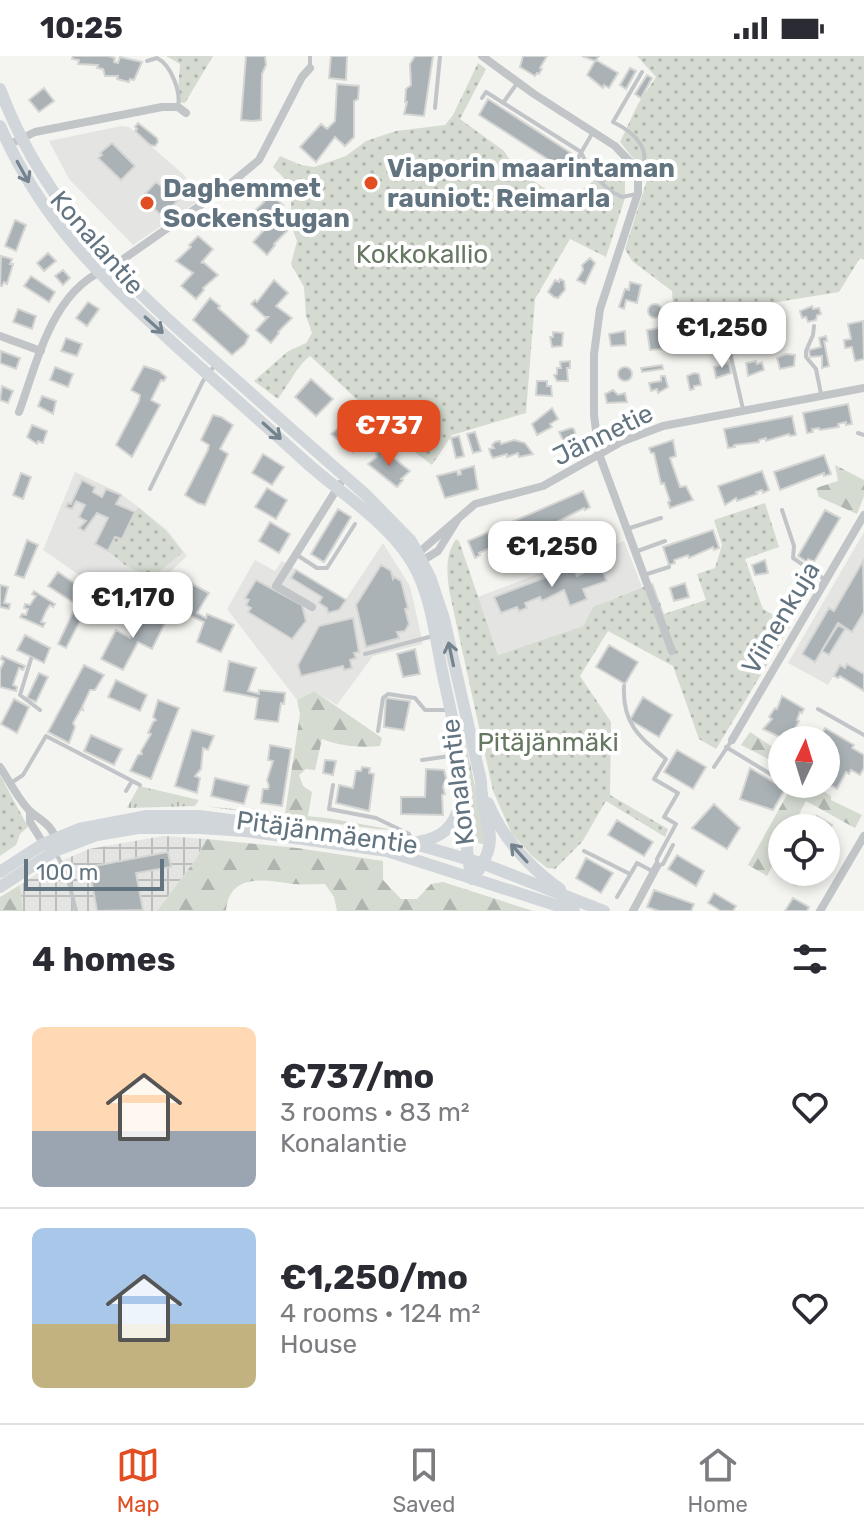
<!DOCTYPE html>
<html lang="en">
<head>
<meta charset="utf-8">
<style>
  body { margin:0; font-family:Rubik,sans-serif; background:#f7f7f7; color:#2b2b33; height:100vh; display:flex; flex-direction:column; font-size:30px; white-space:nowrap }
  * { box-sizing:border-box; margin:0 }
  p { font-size:26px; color:#7c7c81 }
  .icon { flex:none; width:44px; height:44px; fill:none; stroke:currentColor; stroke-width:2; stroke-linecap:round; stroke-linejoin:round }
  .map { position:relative; height:855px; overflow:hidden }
  .sheet { display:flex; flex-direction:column; background:#fff; flex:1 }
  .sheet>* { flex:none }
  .needle { width:52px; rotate:4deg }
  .tools { position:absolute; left:768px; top:670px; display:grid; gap:16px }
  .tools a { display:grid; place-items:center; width:72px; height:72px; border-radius:50%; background:#fff; box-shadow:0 4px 12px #0003; font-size:40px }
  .scale { position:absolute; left:24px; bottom:20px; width:140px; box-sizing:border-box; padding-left:8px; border:4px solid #637481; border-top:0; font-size:22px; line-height:28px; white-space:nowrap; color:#637481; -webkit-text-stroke:6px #fff; paint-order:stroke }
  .price { position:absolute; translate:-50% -68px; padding:0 18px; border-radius:16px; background:#fff; color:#222; font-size:26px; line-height:52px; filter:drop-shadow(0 2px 4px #0008) }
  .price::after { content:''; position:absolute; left:50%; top:48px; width:24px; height:18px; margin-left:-12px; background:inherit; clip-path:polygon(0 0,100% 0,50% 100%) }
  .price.current { background:#e24e22; color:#fff }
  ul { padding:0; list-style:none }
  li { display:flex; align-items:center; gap:24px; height:200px; padding:0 32px }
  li+li { border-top:2px solid #e1e1e2 }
  li span { display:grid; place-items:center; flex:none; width:224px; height:160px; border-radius:12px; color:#555 }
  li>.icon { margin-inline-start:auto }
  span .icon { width:96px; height:96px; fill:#fffc; stroke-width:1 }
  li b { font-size:34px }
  h2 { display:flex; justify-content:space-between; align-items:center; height:96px; padding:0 32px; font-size:34px }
  .status { display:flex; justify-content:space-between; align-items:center; height:56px; padding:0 40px; background:#fff; direction:ltr }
  .status svg { height:22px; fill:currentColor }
  .menu { display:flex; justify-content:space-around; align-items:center; height:112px; border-top:2px solid #e1e1e2; background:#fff; font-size:22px; color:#7c7c81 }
  .menu a { display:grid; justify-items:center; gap:4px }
  .menu .current { color:#e24e22 }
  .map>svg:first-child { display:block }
</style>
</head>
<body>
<div class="status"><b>10:25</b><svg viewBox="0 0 49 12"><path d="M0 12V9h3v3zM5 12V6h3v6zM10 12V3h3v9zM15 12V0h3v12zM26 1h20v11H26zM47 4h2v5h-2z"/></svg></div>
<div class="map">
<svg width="864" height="855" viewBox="0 0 864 855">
  <defs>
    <pattern id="industrial-grid" width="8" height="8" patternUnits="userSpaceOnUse" patternTransform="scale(2)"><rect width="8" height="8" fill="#e4e5e3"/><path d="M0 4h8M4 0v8" fill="none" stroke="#bcbebd"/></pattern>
    <pattern id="grass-tufts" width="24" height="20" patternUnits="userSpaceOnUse" patternTransform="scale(2)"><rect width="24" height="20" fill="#d5dbd1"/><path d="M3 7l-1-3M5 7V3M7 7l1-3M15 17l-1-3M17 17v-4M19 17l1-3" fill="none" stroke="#b0b6af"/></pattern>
    <pattern id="forest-firs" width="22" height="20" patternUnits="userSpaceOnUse" patternTransform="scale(2)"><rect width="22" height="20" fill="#d5dbd1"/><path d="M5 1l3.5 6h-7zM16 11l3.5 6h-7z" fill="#b0b6af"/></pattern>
    <pattern id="park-dots" width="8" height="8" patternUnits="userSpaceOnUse" patternTransform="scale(2)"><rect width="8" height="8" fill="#d5dbd1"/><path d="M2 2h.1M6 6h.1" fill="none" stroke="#b0b6af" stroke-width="1.8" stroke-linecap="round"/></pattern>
  </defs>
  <rect width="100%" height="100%" fill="#f4f4f0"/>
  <!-- built -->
  <path fill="#e4e5e3" d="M121 70 129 71 184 119 201 143 133 189 69 123 49 85Z
    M75 416 118 436 137 450 167 474 187 500 130 554 43 494Z
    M864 476V618L847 608 845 612 840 609 828 629 788 607Z
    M624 485 642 531 593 551 583 570 498 599 478 541Z
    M383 487 410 530 423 588 373 600 337 649 314 635 297 644 227 553 255 504 275 515 282 505 346 543Z"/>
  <!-- industrial -->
  <path fill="url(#industrial-grid)" d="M163 780 206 783 196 803 157 855H23L20 829 47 811 89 793Z"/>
  <!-- grass -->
  <path fill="url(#grass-tufts)" d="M457 659C466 665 466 677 466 688L486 782 485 789 469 784Z
    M139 730 199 744 195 750 127 752Z
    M203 750 327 762 394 774 377 773Z"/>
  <!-- forest -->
  <path fill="url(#forest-firs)" d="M835 409 864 424V440L857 458 819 441 816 432 838 425Z
    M314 635 382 682 380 690C361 692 339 690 322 683L315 714 306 713 299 719 303 730 312 736 308 760 285 758 300 658 297 644Z
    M750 676 771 690 782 693V710L741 689Z
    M793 728H813L831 740V744L862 759 855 772 806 745 792 772H782V791L767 820 748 809Z
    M206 783 297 792 383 805V824L401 843H417L431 828 443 826 533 855H337L334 841 325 828C314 828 303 829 292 828 266 824 229 816 226 855H157L196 803Z
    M20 829 23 855H0V841Z"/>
  <!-- park -->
  <path fill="url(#park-dots)" d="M166 0H213L185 47 177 46 180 8Z
    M637 0H864V204L860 202 839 236 674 263 672 235 632 205 625 193 648 121 620 86 638 48 656 21Z
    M478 7 486 13 460 63 504 95 516 113 565 146 618 107 625 125V142L606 201 570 183 535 243 526 357 452 379 432 409 412 394 310 300C297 310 288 329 278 343L254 325 287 296 306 287 312 277 306 260 304 231 291 208 297 185 287 159 291 152 292 130 273 111 280 100 301 109 314 111 346 100 366 85 396 75 445 69 453 59Z
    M765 447 779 491 745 503 763 553 791 569 716 693 699 683 673 610 608 575 580 620 611 666 610 739 668 773 665 781 606 745 582 786 555 813 547 812 531 799 512 778 493 735 449 534C447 514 445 500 456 483L459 485 498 599 583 570 593 551 653 527 664 558 706 544 697 518 715 512 722 489 714 464Z
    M138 451 166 475 183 496 151 522 125 509 108 495 116 480 122 482Z
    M0 719 28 771 20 778 16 789 0 800Z"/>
  <!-- building -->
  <path fill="#aab2b6" stroke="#d5d5d3" stroke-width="2" d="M73 0H108L115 2 114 6 118 7 120 1 142 6 134 24 130 23 129 26 117 23 118 20H105L103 13 97 12 98 9 78 8 79 4 72 3Z
    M246 0H265L266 9 262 18 261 64 253 65 241 64Z
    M331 0H347L346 24 329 22Z
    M415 0H433L424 60 404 58 407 46H405L406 33 411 29 410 8Z
    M523 0H547L540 12 542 13 539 18 537 17 535 20 520 11Z
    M582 0H599L596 4 618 17 609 32 604 29 603 32 587 19 595 5Z
    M630 12 636 15 626 33 620 29Z
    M647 19 652 22 641 42 635 38Z
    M337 28 359 30 358 43 354 45V81L345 90 335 81 316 106 300 91 321 68 327 73 335 65Z
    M44 32 54 45 39 56 29 44Z
    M488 43 574 99 568 109 563 113 479 59Z
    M138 67 157 82 158 86 155 90 150 89 135 75 137 73 135 71Z
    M112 87 135 110 121 124 98 102 102 99 100 97Z
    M156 126 178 144 169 154 172 156 167 161 165 159 163 161 142 141Z
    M269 137 283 149 271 163 274 162 288 174 274 188 275 189 267 199 253 186 265 173 261 174 248 161 264 146 263 144Z
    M15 164 26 169 16 195 5 190Z
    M198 180 213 193 201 207 203 206 218 219 203 232 204 234 196 243 181 230 193 217 176 205 191 191 189 189Z
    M48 197 56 205 44 215 37 207Z
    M1 200 12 203 10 208H13L7 228 4 226 2 230H0Z
    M590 202 595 207 585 228 577 224 583 214 582 209Z
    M63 214 70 222 63 229 55 220Z
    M31 220 55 236 49 246 24 230Z
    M560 223 564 225 565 234 558 242 554 241 548 236 555 224 559 226Z
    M274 224 288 237 276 250 292 262 278 276 279 277 271 287 256 274 268 261H265L251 248 255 244 257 246Z
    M630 226 641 229 637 247 626 244 624 253 619 251 625 233 629 234Z
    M210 242 220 250 218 252 249 280 245 288 232 299 193 264Z
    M88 246 99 253 87 270 76 262Z
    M648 255a7 7 0 1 1 14 0a7 7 0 1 1-14 0Z
    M812 250 813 253 819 252 821 258 817 259 816 264 808 266 806 261 802 262 800 255Z
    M18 253 36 260 32 273 13 266Z
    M863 265 864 303 855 305 852 291 845 292 844 284 851 283 848 268Z
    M711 269 720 270 721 275 720 283 711 289 710 286H706L703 273Z
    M659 272 662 293 650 294 647 274Z
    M625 275 626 289 611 290 609 278Z
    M553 276 563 277 562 290 552 291 550 281H553Z
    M826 280 827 285H824L829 310 822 312V300L810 301 809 294 821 291 819 282Z
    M66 282 82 288 77 300 61 295Z
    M1 295 20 302 16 313 0 307Z
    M786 298 795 299 794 310 780 313 777 302Z
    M570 305V312H567L568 325H557L554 319 557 318V312H561L560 306Z
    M756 305 757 308 762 306 764 314 748 320 746 307Z
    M729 307 731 317 716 322 714 311Z
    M662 309 663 313 642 316 641 312Z
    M144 310 159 315 166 321 164 325 161 324 151 344 160 349 132 401 116 389 139 345 140 339 131 334Z
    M55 311 73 318 68 331 50 324Z
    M618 318a7 7 0 1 1 14 0a7 7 0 1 1-14 0Z
    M694 317 699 318 701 329 694 330V333L690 334 687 320Z
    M661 320H665L668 331 658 337 657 333 651 335 649 327 661 325Z
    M311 323 333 343 316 360 295 341Z
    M537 325H547V330H551L552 340 536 339Z
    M2 330 13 335 8 347 0 344Z
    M613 334 618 339 625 337 627 346 607 347 605 338Z
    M42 340 56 345 53 358 38 350Z
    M848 348 852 368 846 369V366L838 368 839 371 820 374 819 372 812 373 813 376 807 377 803 357Z
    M552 352 558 363 550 368 552 371 537 379 532 368Z
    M213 359 221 361 233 369 220 393 228 398 205 449 198 447 185 439 208 394 209 389 201 384Z
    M792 360 796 379 790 380 789 378 766 385V382L759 384V386L734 389 735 391 728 392 724 373Z
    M346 361 367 379 358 387 360 388 353 396 331 378 341 370 340 368Z
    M32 369 47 375 43 387 38 385 37 388 27 381Z
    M571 372 574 373 576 381 565 388 559 376Z
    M475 376 481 395 473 397 467 378Z
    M459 380 464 400 456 402 451 382Z
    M514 384 525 387 533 398 519 401 518 397 507 401V398L493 402 491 399 489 393 494 392 492 389 495 386 500 385 501 388Z
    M673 384 676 400 670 402 680 431 686 430 693 444 670 452 668 446 670 445 664 427 661 428 654 397H651L649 392Z
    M381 392 410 415 401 423 403 424 397 431 368 408 377 401 376 398Z
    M263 398 284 411 272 429 252 417Z
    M824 399 831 418 824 420V417L780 434 774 416Z
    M474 410 478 433 445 442 437 420 457 415 458 419 461 418 460 414Z
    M762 415 769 434 763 437 762 434 756 436 757 438 737 445 736 442 725 449 718 430Z
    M21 417 31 421 23 443 13 439Z
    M82 424 95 431 93 436 102 441 106 433 121 439 116 448 135 456 122 483 115 481 108 495 95 488 108 462 97 457 84 475 79 472 86 465 79 461 85 449 76 445 72 453 66 451 68 447 71 448Z
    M267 432 287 444 276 463 255 451Z
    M583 435 590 451 585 454 584 452 545 472 538 470 493 494 492 491 479 497 480 499 475 502 468 485Z
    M338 453 351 461 324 506 311 498Z
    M825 454 840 462 814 506 808 503 807 506 798 500Z
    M270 466 290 478 279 497 259 485Z
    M713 474 719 492 714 494 713 491 689 502 688 499 674 504 675 507 669 509 663 491Z
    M27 484 38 489 24 522 15 519Z
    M765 504 768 517 755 519 752 509Z
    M863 505 864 556 852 576 838 567 815 606 802 598 829 552 834 555Z
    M381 509 391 515 393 523 394 521 401 525 408 552 405 553 409 568 405 575 397 576 399 582 366 591 356 549Z
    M600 509 607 525 583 533 587 543 570 550 564 534 542 545 540 541 525 547 527 552 519 555 517 551 501 557 494 541 573 511 577 520Z
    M296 514 346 544 339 554 328 557 327 552 319 547 322 541 291 522Z
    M58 516 93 540 85 554 48 530Z
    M182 523 209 537 197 557 206 562 207 558 234 569 221 596 197 586 204 566 171 551 180 533 176 531Z
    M256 524 302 549 306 565 292 583 248 556 251 552 246 549 249 544 245 542Z
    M685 527 689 541 674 545 670 532Z
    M0 529 8 531 4 547 10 548 9 553 0 551Z
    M34 535 55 548 53 551 50 549 46 555 41 566 45 567 43 571 20 561 22 558 26 559 28 553 24 552 25 548 30 549 36 540 32 538Z
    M790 538 801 545 792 559 780 552Z
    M145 554 166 565 152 593 138 586 123 614 101 603 116 574 130 582Z
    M73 556 82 561 66 592 58 588Z
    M353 562 359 596 354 597 356 602 350 604 352 612 344 614 343 610 301 620 298 609 319 570Z
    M838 569 845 573 829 599 822 595Z
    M25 579 50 592 44 607 17 594Z
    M609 589 638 606 625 628 596 611Z
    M415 593 420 618 403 621 397 598Z
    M2 600 25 610 23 614 19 612 15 623 13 629 17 631 16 635 0 631V614L4 605 1 603Z
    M229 605 256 612 248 635 259 638V634L285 637 284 648 281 647 278 666 255 663 258 642 224 635Z
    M847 608 864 618V635L840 620 838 622 834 620 840 609 845 612Z
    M84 609 104 619 95 634H90L82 651 83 654 81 653 73 667 75 671 69 687 48 676Z
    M39 617 48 621 36 646 27 642Z
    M116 624 147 639 140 655 108 641Z
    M782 640 804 653 802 657 800 656 797 664 799 665 794 675 788 676 786 684 763 673 772 663 769 661 775 652 777 653Z
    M643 641 672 659 659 681 630 664Z
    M386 642 410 645 404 674 384 671Z
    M14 643 29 651 17 677 1 668Z
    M158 644 179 652 151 723 130 715 138 699 142 698 141 695 151 678 148 677 153 666 156 664 153 661Z
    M825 672 854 689 852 692 864 699V712L860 719 851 714 849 718 846 716 837 733 826 727V710L832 700 826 696V684H818Z
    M192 674 214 680 208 694 203 692 201 713 195 720 200 722 197 737 175 730Z
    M91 679 122 693 114 709 84 695Z
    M270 689 291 693 282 750 261 747 263 733H268L269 730 267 724 273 705 268 704Z
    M677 694 706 711 693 733 664 716Z
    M325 704 336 705 333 719 323 717Z
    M362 711 370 712 369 717 374 718 369 755 336 747 339 729 353 732 356 715H361Z
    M750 712 785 733 773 754 740 743Z
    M426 713 444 714 446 722 443 731 445 738 442 739 443 759 401 758V741H425Z
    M215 722 249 730 244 748 211 740Z
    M714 748 740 772 727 793 692 772Z
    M817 760 832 769 826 778V772H810Z
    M617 764 653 786 644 800 608 779Z
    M168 796 171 811 136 817 143 854 97 855 89 811Z
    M677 799 704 815 696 830 668 813Z
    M586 802 613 817 601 837 576 822Z
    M783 816H804L796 829 781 820Z
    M654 834 694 848 691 855H659L647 851Z
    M714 837 736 850 733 855H721L708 847Z
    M793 842 809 851 807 855H785Z"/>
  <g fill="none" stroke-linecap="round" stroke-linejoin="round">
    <!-- lane -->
    <path stroke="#c1c5c8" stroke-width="4" d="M310 0V12
      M147 5 157 2C171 9 181 35 178 51
      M482 42 486 36 581 96 590 115 610 135 622 141 637 138
      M503 47 518 26
      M435 52 440 0
      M578 102 593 76
      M638 121C655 96 636 77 613 66L642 16
      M814 270 813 279 806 295V301L816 313 821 338
      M728 288 743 353
      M858 377 864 379
      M150 433 203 325 215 309
      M782 454 794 490 793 502 824 523
      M627 473 661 462
      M635 496 665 485
      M297 499 317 512H327L355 468
      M644 519 669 511
      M365 598 433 580
      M31 603 20 639 40 654
      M624 630C622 667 639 681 666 703L654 723 678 737 664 761 676 768 657 803V810
      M818 653 864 679
      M378 675 383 642 388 638 415 642 425 654H449
      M726 691 782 725
      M422 704 457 699
      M714 711 732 684
      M11 727 23 719 46 680 140 729
      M787 728 802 735
      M333 729 329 753 376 762 409 778 411 785
      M126 735 132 725
      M584 795 630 818
      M56 798 66 815 76 855
      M657 810 663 808 673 789
      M617 841 637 807 654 816"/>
    <!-- street -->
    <path stroke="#c1c5c8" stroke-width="8" d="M482 0 534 38 615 90 633 109 638 121V137L600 253 594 298V359L599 398 672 595
      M8 89 35 76 162 51H178L186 57
      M0 280 41 295
      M19 356C38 304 53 230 112 211L225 132 259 104 302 21 310 12
      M416 499 475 448 543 430 621 386 663 370 864 332
      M420 506 438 495 458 463
      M312 551 276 530 340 428
      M732 684 864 459
      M0 711C9 724 19 745 31 756 42 765 53 770 56 785
      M30 755V766L45 790
      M633 855 657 810
      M820 855 864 780"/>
    <!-- secondary -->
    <path stroke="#d1d6da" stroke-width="12" d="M0 33C46 156 131 232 227 316 273 357 319 398 365 438L411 485 430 521 444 563 481 725C481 770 506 781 472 823
      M0 70C42 165 97 217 172 286 217 327 263 367 308 408 343 439 389 467 413 508 432 541 435 582 443 619 450 653 459 687 462 721 465 755 464 789 472 823
      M488 747C503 783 528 810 560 833
      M418 786C442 782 454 771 460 748
      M0 816 43 788 79 773 147 760H199L412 787 484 808 604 855
      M0 831 55 795 97 779 138 772H200L245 775 387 795 574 855"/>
  </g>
  <!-- one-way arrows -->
  <defs><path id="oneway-shaft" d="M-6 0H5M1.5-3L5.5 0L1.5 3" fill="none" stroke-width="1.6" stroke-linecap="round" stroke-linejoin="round" transform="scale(2)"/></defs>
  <g stroke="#74838e">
    <use href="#oneway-shaft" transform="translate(23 116) rotate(61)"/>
    <use href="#oneway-shaft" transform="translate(154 269) rotate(42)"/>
    <use href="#oneway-shaft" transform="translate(272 375) rotate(42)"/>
    <use href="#oneway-shaft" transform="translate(451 598) rotate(-102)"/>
    <use href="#oneway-shaft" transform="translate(519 797) rotate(-132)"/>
  </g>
  <!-- markers -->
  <g fill="#e24e22" stroke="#fff" stroke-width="3">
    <circle cx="371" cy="127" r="8"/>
    <circle cx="147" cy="147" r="8"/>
  </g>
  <g text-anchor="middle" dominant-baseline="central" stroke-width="8" stroke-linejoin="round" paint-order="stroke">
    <!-- poi labels -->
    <g font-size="26" font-weight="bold" fill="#637481" stroke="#fff" text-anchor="start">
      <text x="387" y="112">Viaporin maarintaman<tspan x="387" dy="30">rauniot: Reimarla</tspan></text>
      <text x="163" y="132">Daghemmet<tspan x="163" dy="30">Sockenstugan</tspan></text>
    </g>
    <!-- street labels -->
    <g font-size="26" fill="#637481" stroke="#fff">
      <text transform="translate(97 187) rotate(49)">Konalantie</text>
      <text transform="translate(603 379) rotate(-26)">Jännetie</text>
      <text transform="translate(781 562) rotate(-59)">Viinenkuja</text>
      <text transform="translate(458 726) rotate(-97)">Konalantie</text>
      <text transform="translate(327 777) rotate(8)">Pitäjänmäentie</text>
    </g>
    <!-- park labels -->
    <g font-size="26" fill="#667862" stroke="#fff">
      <text x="422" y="198">Kokkokallio</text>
      <text x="548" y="686">Pitäjänmäki</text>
    </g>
  </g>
</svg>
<div class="tools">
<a><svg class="needle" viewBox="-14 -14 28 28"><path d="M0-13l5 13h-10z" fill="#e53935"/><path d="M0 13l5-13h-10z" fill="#7c7c81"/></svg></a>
<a><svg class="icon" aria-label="locate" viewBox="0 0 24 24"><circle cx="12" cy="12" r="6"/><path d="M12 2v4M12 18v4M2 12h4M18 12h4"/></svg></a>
</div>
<div class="scale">100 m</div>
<b class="price" style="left:722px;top:314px">€1,250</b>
<b class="price current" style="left:389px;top:412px">€737</b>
<b class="price" style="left:552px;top:533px">€1,250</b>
<b class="price" style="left:133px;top:584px">€1,170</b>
</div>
<section class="sheet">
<h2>4 homes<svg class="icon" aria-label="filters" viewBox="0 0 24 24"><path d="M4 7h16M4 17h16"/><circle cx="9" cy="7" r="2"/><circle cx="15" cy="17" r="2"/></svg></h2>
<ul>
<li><span style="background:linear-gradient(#ffd9b3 65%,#9aa5b1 0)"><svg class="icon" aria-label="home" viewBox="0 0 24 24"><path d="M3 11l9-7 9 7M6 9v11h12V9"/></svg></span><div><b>€737/mo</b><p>3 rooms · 83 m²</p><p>Konalantie</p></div><svg class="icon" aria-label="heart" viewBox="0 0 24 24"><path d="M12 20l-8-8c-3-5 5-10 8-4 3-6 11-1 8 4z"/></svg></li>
<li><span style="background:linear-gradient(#a9c7e8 60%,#c2b280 0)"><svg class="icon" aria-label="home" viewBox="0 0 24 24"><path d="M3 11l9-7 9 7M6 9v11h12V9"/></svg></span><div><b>€1,250/mo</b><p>4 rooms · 124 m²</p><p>House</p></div><svg class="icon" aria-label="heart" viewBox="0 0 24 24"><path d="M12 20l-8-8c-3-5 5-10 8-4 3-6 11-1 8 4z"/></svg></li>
</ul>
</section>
<nav class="menu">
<a class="current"><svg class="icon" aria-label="map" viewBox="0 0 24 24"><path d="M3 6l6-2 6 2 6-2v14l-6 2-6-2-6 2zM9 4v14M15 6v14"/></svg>Map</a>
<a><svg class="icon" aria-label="saved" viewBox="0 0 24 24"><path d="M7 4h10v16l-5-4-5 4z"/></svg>Saved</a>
<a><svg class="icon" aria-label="home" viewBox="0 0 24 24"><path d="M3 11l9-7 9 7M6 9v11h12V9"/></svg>Home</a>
</nav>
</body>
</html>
